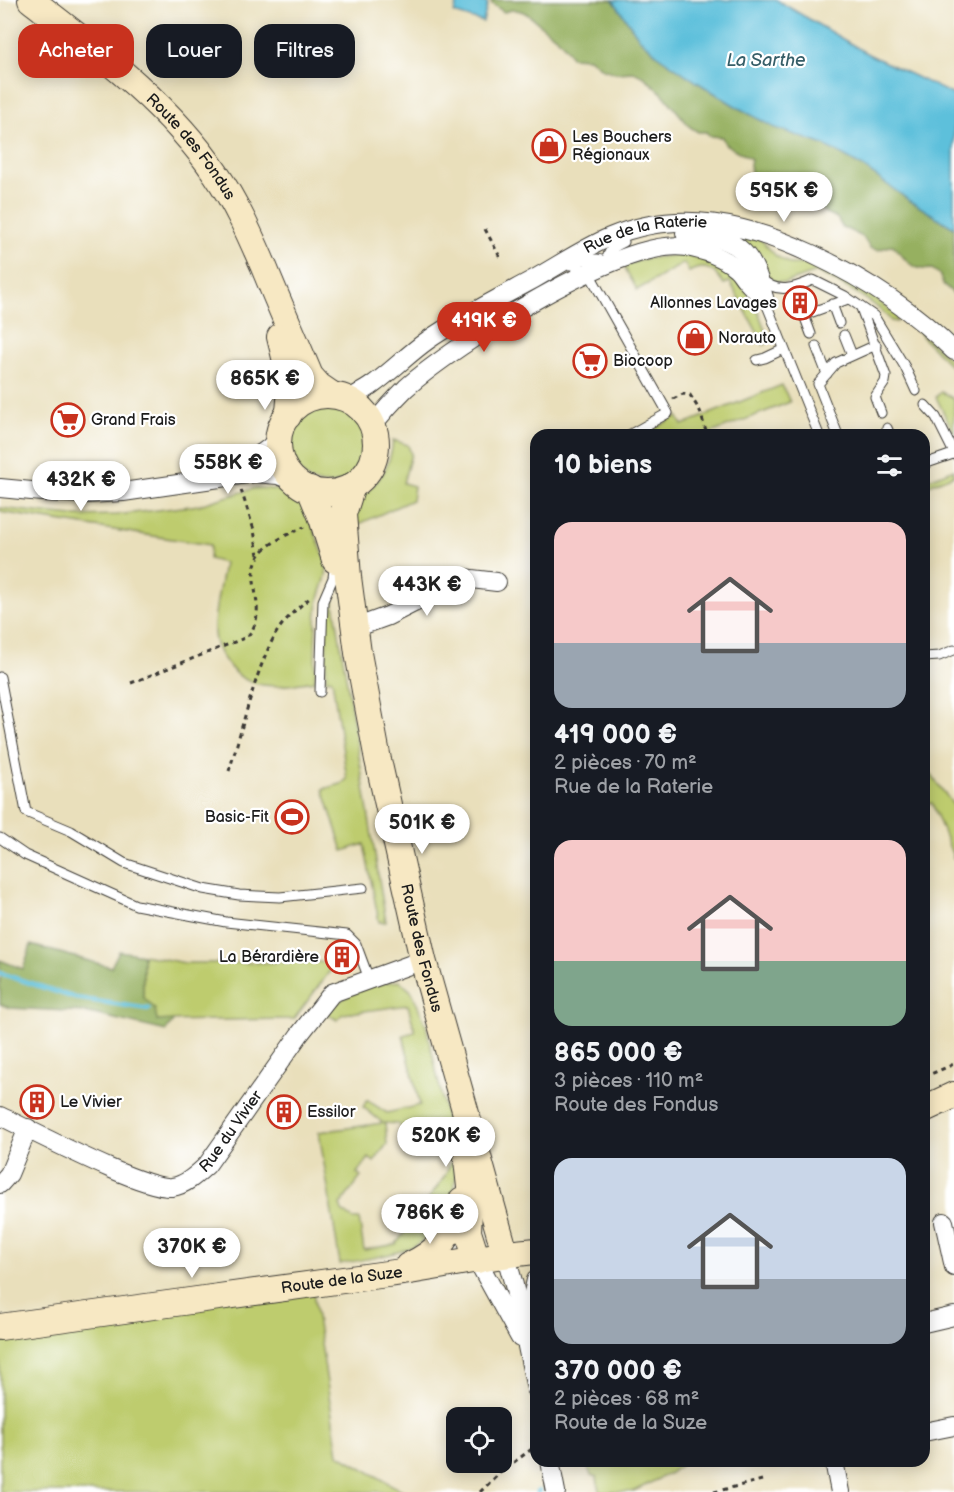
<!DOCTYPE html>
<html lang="fr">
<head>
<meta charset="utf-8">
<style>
  body { margin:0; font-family:"Balsamiq Sans",sans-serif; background:#242831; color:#f1f3f6; height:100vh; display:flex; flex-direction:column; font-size:22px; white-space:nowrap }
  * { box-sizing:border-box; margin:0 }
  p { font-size:20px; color:#9ea1a6 }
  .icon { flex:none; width:33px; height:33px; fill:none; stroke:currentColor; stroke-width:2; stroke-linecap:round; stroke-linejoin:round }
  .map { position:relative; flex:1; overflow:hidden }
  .sheet { position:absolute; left:530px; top:429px; width:400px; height:1038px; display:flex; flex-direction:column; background:#171b24; border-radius:18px; box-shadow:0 3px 15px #0003 }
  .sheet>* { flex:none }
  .guide { position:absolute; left:18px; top:24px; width:422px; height:54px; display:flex; gap:12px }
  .tools { position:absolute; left:446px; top:1407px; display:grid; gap:12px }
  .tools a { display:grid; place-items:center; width:66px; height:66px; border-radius:12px; background:#171b24; box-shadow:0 3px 15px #0003; font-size:30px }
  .price { position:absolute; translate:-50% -51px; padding:0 14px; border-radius:21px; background:#fff; color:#222; font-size:20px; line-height:39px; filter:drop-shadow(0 2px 3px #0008) }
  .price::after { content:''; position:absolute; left:50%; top:36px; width:18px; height:14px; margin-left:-9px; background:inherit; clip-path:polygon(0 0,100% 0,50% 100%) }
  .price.on { background:#c8321e; color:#fff }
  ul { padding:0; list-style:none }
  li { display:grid; align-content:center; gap:12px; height:318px; padding:0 24px }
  li span { display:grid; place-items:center; height:186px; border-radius:18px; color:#555 }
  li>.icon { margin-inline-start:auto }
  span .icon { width:108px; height:108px; fill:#fffc; stroke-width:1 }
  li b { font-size:26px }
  h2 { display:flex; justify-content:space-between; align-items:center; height:72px; padding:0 24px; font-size:26px }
  .chip { padding:0 21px; border-radius:18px; background:#171b24; box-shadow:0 3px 15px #0003; font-size:21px; line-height:54px }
  .chip.on { background:#c8321e; color:#fff }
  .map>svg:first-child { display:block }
</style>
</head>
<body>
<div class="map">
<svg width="954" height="1492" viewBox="0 0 954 1492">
  <rect width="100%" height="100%" fill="#fff"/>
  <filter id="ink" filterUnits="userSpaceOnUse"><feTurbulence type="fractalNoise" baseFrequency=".0167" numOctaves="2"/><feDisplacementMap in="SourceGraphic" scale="12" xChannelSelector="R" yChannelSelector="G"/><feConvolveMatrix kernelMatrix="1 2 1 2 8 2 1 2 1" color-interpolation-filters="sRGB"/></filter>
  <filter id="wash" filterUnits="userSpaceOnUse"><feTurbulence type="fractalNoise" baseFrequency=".008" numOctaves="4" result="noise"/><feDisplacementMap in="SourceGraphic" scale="24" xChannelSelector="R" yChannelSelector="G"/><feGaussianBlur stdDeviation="1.35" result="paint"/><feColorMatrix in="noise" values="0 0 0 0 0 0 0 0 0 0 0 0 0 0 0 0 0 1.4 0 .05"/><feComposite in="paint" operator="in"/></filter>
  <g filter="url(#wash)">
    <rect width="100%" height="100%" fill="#e9dfbb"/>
    <!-- green -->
    <path fill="#becc6e" stroke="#6d7445" stroke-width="1.5" d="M723 229 759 238 776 256 790 264H815L866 291 896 315 897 322 891 321C877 301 838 283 817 272L784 283 772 280Z
      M685 254 729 269 754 300 769 341 764 345 730 282 724 284C715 270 705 263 689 272L684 263 637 290 624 266 643 259Z
      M919 331 954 363V369L924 339Z
      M782 385 790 402 706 435H643L677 416 682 425Z
      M941 392 954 399V434L936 397Z
      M288 444a40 40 0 1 1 80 0a40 40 0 1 1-80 0Z
      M393 440 408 445 411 454 403 483 414 486 412 500 357 525C353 500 364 497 378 480 387 469 392 454 393 440Z
      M954 469V475L924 487V481Z
      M255 488C298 488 305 504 318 541 321 549 326 559 327 567 327 580 320 591 318 603 314 628 316 656 315 681 282 686 248 694 226 662 219 653 214 644 214 633 213 610 221 585 224 563L209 559 210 545 0 512V508L73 516 116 515 199 505Z
      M333 597 386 922H379L364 844 343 851 323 789 341 784 347 779 332 679 326 680 327 606Z
      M924 765 954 806V859L932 803 928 804 924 794Z
      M143 955 185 963 326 962 330 971 294 1019 157 1021 143 997Z
      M400 981 412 992 426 1025 450 1134 424 1154 398 1124 385 1123 387 1144 374 1162 369 1158 357 1174 361 1177 340 1205 342 1211 353 1219H359L364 1250 396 1244 445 1176 454 1154C457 1178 457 1187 447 1209 444 1215 442 1225 437 1230 413 1255 372 1257 340 1264L319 1132 383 1123 363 1107 367 1100 387 1113 420 1105 403 1035 415 1032 408 1005 343 1014 337 1020 326 1013C345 993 372 983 400 981Z
      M312 1285 338 1454 404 1492H0V1327Z
      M585 1461H686L670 1473 632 1492H599L597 1477 591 1475Z"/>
    <!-- forest -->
    <path fill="#96b061" stroke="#59663e" stroke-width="1.5" d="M491 0H613L639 38 660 57 697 82 737 107 773 127 824 145 863 167 910 201 954 228V294L943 284 939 274 932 269C911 272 905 258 893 245L878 250 870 248 863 237 842 227 837 218 826 213 807 198 798 188 776 175 774 183 763 181 751 173 750 164 751 159 725 144 722 137 709 136 706 132H698L690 127 663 94 644 77 634 72 616 73 603 69 589 58 571 57C563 41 558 39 545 29 531 18 524 5 504 12L492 4Z
      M31 945 111 967 119 951 143 955V997L155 1009 157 1021 174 1020 166 1031 85 1012 10 1008 0 1004V960L23 969Z"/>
    <!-- water -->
    <path fill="#5dc0db" stroke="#3c6e7c" stroke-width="1.5" d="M458 0H478L488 3 483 22 454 13Z
      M613 0H777L868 54 954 95V228L910 201 863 167 824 145 773 127 737 107 697 82 660 57 639 38Z"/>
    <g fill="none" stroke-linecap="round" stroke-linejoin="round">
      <!-- stream -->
      <path stroke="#5dc0db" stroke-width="4.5" d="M0 973 75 998 149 1009
        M591 1462 592 1461
        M537 1492 539 1491"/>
    </g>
  </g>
  <g filter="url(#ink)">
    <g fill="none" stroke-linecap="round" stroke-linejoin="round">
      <defs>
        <path id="lane" d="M573 261 597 259 606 261 608 264C605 251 614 247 624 242
          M563 264 578 266 589 273 668 413 629 435
          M761 278C776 295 795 288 813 280L845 296 874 316 905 367 916 391
          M764 298 819 435
          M832 304 839 323
          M861 308 886 376 885 382 875 397 881 413
          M797 311 804 315 811 334
          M804 315 848 299
          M844 335 852 355
          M816 346 827 374
          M757 360 765 358 784 349
          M925 405 936 417 954 453
          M887 428 890 435
          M838 435 818 384 836 363 876 345
          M924 464 953 454
          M924 657 939 656 954 650
          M0 677 26 812 71 831 124 863 203 889 239 895 280 897 363 888
          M320 692 323 601 333 578 335 561
          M0 838 25 855 136 905 226 922 347 935 356 944 369 979"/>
        <g id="street">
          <path d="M685 233C734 236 754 249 764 298"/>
          <path id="s1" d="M348 400C355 395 364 391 371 386 391 372 408 354 428 340 461 317 499 298 534 279 559 265 584 248 610 237 679 208 747 224 812 254 863 278 914 311 954 351"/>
          <path d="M373 425C383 412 394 400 406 388 454 345 623 236 686 247 703 250 723 257 736 268 740 271 742 276 745 279 750 286 758 292 764 298"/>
          <path d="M215 470C238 463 266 458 279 436"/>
          <path d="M0 488 42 492 88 494 123 492 254 473 278 475 297 482"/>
          <path d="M355 628 388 616 463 578 497 582"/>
          <path id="s2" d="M0 1116C33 1131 143 1190 172 1187 186 1185 197 1174 207 1165L299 1035 332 993 423 960"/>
          <path d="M0 1184 9 1174 28 1128"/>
          <path d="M944 1222 954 1267"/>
          <path d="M505 1253 514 1285 536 1389"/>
          <path d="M477 1260 520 1338"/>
          <path d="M924 1323 954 1316"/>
          <path d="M529 1327 531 1302 536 1280"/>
          <path d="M924 1432 954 1426"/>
          <path d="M550 1461 556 1492"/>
          <path d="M834 1461 840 1492"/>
        </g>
        <g id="secondary">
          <path id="s3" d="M31 0C97 51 169 104 216 174 236 203 250 235 264 267 279 304 295 340 310 376L319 386 332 395"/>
          <path d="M280 337C287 366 294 386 288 416"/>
          <circle cx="327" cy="444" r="49"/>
          <path id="s4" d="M352 486 343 514 348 577 358 653 378 760 423 960 505 1253"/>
          <path d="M310 489 322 518 335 560"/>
          <path d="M924 1109 954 1095"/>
          <path d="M467 1160 470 1187 468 1232 477 1260"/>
          <path d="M408 1266C440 1251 453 1234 462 1200"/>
          <path id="s5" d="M0 1327C129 1310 258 1291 387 1274 437 1268 486 1255 536 1251"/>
        </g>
      </defs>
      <!-- lane casing -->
      <use href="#lane" stroke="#3b3934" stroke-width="11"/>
      <!-- street casing -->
      <use href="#street" stroke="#3b3934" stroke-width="20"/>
      <!-- secondary casing -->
      <use href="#secondary" stroke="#3b3934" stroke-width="28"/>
      <!-- path -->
      <path stroke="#3b3934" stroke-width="3" stroke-dasharray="4.5 4.5" stroke-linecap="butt" d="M485 229 501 259
        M673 399 683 394 690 395 700 411 707 435
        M241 490 254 530 258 555
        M131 683 247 637C273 608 238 576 264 550 274 540 291 533 304 527
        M229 771C242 730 256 666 278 630 287 617 299 607 311 597
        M924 1077 954 1064
        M480 1492 503 1470 536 1446
        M714 1492 766 1479"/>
      <!-- lane -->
      <use href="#lane" stroke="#fff" stroke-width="9"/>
      <!-- street -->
      <use href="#street" stroke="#fff" stroke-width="18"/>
      <!-- secondary -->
      <use href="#secondary" stroke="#f7e8c3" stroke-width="26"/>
    </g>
  </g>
  <!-- icons -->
  <defs>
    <symbol id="shop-ring" viewBox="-11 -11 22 22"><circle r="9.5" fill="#fff" stroke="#c8321e" stroke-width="1.5"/><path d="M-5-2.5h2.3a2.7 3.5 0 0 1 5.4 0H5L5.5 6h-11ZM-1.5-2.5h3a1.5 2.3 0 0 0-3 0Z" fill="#c8321e"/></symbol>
    <symbol id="building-ring" viewBox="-11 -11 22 22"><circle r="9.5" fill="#fff" stroke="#c8321e" stroke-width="1.5"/><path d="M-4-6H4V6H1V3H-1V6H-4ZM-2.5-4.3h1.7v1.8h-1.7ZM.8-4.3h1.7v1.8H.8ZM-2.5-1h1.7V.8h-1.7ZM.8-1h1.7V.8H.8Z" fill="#c8321e"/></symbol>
    <symbol id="supermarket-ring" viewBox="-11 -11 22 22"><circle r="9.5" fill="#fff" stroke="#c8321e" stroke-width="1.5"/><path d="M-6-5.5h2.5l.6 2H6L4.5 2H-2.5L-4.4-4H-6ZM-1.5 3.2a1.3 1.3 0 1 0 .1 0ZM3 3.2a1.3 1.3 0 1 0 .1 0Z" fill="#c8321e"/></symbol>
    <symbol id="stadium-ring" viewBox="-11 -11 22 22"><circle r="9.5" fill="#fff" stroke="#c8321e" stroke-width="1.5"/><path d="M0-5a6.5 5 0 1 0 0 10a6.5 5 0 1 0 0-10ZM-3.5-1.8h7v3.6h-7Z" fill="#c8321e"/></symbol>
  </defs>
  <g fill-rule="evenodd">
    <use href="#shop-ring" x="530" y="127" width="38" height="38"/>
    <use href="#building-ring" x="781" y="284" width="38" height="38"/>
    <use href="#shop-ring" x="676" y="319" width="38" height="38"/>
    <use href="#supermarket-ring" x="571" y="342" width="38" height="38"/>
    <use href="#supermarket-ring" x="49" y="401" width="38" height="38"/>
    <use href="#stadium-ring" x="273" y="798" width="38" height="38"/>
    <use href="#building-ring" x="323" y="938" width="38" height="38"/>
    <use href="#building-ring" x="18" y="1083" width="38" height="38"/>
    <use href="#building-ring" x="265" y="1093" width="38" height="38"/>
  </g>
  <g text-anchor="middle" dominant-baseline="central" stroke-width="4.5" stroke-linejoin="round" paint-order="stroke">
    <!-- poi labels -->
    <g font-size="16" fill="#1c1c1c" stroke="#fff" text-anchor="start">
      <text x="572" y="137">Les Bouchers<tspan x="572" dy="18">Régionaux</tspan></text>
      <text x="777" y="303" text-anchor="end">Allonnes Lavages</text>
      <text x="718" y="338">Norauto</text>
      <text x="613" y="361">Biocoop</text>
      <text x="91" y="420">Grand Frais</text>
      <text x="269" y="817" text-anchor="end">Basic-Fit</text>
      <text x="319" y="957" text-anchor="end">La Bérardière</text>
      <text x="60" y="1102">Le Vivier</text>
      <text x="307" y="1112">Essilor</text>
    </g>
    <!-- street labels -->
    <g font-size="16" fill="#1c1c1c" stroke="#fff">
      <text stroke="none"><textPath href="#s3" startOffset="218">Route des Fondus</textPath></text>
      <text stroke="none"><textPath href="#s1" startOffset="345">Rue de la Raterie</textPath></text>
      <text stroke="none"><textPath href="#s4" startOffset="471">Route des Fondus</textPath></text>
      <text stroke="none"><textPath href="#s2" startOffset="270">Rue du Vivier</textPath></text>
      <text stroke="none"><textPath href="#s5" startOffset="345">Route de la Suze</textPath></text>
    </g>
    <!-- water labels -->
    <g font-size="18" font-style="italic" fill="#365e68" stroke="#fff">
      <text x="766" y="60">La Sarthe</text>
    </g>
  </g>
</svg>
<div class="tools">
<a><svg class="icon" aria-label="locate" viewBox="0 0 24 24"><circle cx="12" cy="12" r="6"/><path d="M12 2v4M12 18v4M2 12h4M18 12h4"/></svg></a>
</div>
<b class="price" style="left:784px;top:223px">595K €</b>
<b class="price on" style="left:484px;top:353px">419K €</b>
<b class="price" style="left:265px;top:411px">865K €</b>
<b class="price" style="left:228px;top:495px">558K €</b>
<b class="price" style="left:81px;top:512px">432K €</b>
<b class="price" style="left:427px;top:617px">443K €</b>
<b class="price" style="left:422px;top:855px">501K €</b>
<b class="price" style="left:446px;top:1168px">520K €</b>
<b class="price" style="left:430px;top:1245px">786K €</b>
<b class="price" style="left:192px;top:1279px">370K €</b>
<div class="guide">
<a class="chip on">Acheter</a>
<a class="chip">Louer</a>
<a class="chip">Filtres</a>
</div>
<section class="sheet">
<h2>10 biens<svg class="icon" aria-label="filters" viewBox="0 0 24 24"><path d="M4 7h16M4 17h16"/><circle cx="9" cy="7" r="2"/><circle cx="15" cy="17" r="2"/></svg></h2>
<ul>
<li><span style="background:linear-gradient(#f6c9c9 65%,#9aa5b1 0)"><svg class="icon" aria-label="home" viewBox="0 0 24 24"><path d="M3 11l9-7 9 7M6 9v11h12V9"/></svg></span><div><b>419 000 €</b><p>2 pièces · 70 m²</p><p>Rue de la Raterie</p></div></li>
<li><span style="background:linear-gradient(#f6c9c9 65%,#7fa58c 0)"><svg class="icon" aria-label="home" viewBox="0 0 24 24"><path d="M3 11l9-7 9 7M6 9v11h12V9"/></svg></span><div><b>865 000 €</b><p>3 pièces · 110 m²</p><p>Route des Fondus</p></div></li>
<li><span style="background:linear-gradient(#c9d6e8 65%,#9aa5b1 0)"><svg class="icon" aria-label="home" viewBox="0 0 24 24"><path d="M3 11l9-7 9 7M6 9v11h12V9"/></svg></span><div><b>370 000 €</b><p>2 pièces · 68 m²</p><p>Route de la Suze</p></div></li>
</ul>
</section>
</div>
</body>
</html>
